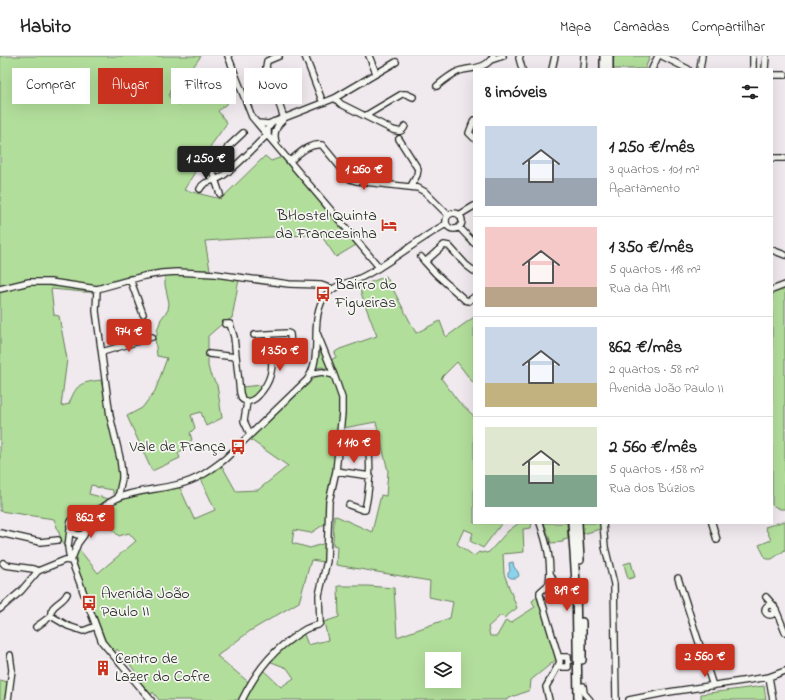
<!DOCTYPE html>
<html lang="pt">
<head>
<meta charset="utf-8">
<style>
  body { margin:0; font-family:"Indie Flower",sans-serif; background:#f2f2f2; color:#222; height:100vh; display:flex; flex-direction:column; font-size:15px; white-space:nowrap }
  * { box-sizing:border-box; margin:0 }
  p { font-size:13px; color:#767676 }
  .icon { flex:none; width:22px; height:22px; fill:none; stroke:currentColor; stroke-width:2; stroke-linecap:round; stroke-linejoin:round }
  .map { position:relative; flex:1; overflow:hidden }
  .side { position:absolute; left:473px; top:12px; width:300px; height:456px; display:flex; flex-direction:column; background:#fff; border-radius:0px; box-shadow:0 4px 16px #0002 }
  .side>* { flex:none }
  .top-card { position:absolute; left:12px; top:12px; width:380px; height:36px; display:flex; gap:8px }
  .tools { position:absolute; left:425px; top:596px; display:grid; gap:8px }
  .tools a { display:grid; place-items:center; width:36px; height:36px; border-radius:0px; background:#fff; box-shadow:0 4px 16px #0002; font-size:20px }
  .price { position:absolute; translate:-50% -34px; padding:0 9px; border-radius:4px; background:#c8321e; color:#fff; font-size:13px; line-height:26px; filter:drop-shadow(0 1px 2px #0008) }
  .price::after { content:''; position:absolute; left:50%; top:24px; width:12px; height:9px; margin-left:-6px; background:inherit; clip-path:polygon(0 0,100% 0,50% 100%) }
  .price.on { background:#222; color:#fff }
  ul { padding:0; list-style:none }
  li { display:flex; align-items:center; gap:12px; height:100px; padding:0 12px }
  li+li { border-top:1px solid #e0e0e0 }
  li span { display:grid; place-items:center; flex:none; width:112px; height:80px; border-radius:0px; color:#555 }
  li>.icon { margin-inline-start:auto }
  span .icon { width:48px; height:48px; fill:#fffc; stroke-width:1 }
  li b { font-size:17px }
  h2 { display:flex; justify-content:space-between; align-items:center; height:48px; padding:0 12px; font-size:17px }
  .pill { padding:0 14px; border-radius:0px; background:#fff; box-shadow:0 4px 16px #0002; font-size:14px; line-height:36px }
  .pill.on { background:#c8321e; color:#fff }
  header { display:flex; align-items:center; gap:24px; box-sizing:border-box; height:56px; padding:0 20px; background:#fff; border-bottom:1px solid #e0e0e0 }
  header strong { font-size:19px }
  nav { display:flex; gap:22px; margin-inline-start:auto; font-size:14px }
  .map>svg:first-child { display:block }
</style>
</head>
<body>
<header>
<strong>Habito</strong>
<nav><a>Mapa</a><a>Camadas</a><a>Compartilhar</a></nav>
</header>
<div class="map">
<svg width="785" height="644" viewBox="0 0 785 644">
  <rect width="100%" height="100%" fill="#f0e9ee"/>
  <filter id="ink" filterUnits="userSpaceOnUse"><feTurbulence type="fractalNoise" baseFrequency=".025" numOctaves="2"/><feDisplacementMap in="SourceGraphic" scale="8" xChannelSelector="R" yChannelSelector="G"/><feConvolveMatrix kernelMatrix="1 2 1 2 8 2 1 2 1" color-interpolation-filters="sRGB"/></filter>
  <g filter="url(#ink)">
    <!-- green -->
    <path fill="#b2de9b" stroke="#677d5c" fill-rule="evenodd" d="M0 0H201L193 11 170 34 169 41 180 49 186 46 203 19 232 43 218 55 227 67 212 88 184 134 221 143 265 100 271 105 282 101 356 189 336 201 320 178C282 181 243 182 205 185L210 214 165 215 137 218 94 230V236H84L51 233 54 259 59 260 67 303 61 350 69 348C77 327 80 327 101 324L111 374 121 417 117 436 113 438V434L96 431V430L91 429 89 438 109 443 87 456 79 457 71 460 67 466V481L64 491 54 463 0 455Z
      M613 0H650L645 13H613Z
      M165 219H198L239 223 232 262 223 267 208 280V310L210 318 217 329 222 362 206 370 201 356 191 359 195 372 190 377 192 384 187 387 188 390 178 397 180 402 152 415 127 360 142 352 155 335 167 302 157 300 155 282 157 280V275L161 263 168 254 169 247 165 229Z
      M386 220 416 277 440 265 446 281 474 261V328L457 306 441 322 458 345 474 360V467H502L483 492 470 485 473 477 464 473 457 488 474 500 479 496 482 497 484 496 486 497 489 496 508 475 519 467H532L531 472 523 473 524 496 503 498 504 518 517 552 504 562 501 559 488 571 490 580H497L506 564 510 567 535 551 532 545 537 541 557 603 531 624 530 634 507 643V644H159L153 636 151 639 134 618 136 616 117 593 115 596 106 586 77 511 76 501 78 492 98 517 136 485 129 477 119 480C102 465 106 467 113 447L132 440 180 432 194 463 215 454 201 423 222 410 236 435 258 434 288 410 248 382 317 319C323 318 330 321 338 321L331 304 336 301 335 296 340 293 377 280 367 254 359 231ZM376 366 388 415 386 440 381 439 372 476 334 459 333 489 337 490 336 509 430 525 429 541 453 546 450 562 397 581 394 532 368 530H338L339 561 324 566 328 584 308 589 303 576 276 598 269 605 287 612 294 622 281 631 261 612 252 629 217 600 250 575 299 546 311 504 324 506 325 487 310 492 292 487 294 474 311 477 326 467 335 408 338 373ZM432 603H454V625H432Z
      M785 232V453H780L772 449V237Z
      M318 285 330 314 322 311 315 312Z
      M262 329C258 336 255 341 247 343L243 341 241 331Z
      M108 450 103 469 104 470 91 475 95 462Z
      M73 470a7 7 0 1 1 14 0a7 7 0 1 1-14 0Z
      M785 465V494L772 503H766L759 489 771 484 765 471Z
      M544 467H567L568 483 563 484V486L551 487Z
      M582 467H600V473L583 478Z
      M631 506 635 521 628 523 624 508Z
      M0 624 8 626 6 644H0Z
      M764 630 766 644H701V638Z"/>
    <!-- water -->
    <path fill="#8bd3ed" stroke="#5f8a99" d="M513 506 514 511 518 516 519 520 516 522H511L508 520V517L510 515 509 507Z"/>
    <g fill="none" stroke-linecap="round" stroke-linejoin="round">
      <defs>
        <path id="minor" d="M228 0 252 61 379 211
          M279 0 267 5 266 11 284 62
          M305 0 323 47
          M369 0 376 17
          M520 0 519 2 522 13
          M662 0 688 13
          M491 4 503 0
          M552 13 555 0
          M583 13 584 0
          M652 13 658 0
          M700 13 702 0
          M753 13V0
          M765 13 766 0
          M772 19H785
          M437 30C444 24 450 19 459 15 472 11 486 14 493 0
          M335 42 341 48 393 74C397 75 401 77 404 72L405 70
          M365 60 402 38H406L413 41
          M474 64 469 77 474 82
          M258 67 268 68 284 62 335 42 396 6
          M399 83 418 113 417 119 411 130
          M276 86C273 77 276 70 283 64
          M772 102H784
          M209 105 220 138
          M290 105C300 97 309 87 322 89L350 123 356 125 418 132 425 136 448 159
          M234 110 226 102 225 97 228 91 243 77
          M200 133C204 124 213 126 221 121 237 111 254 91 268 78V72L273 66
          M446 165a8 8 0 1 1 16 0a8 8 0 1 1-16 0Z
          M459 159 474 150
          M459 171 474 187
          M772 194 785 199
          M421 201 425 206
          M474 215 466 209 449 190 444 189 425 206 436 218 465 244 469 245 474 241
          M130 223 143 258
          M0 233 29 226H50L97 233 144 220 162 217 177 216 215 218 289 228 321 229 332 233
          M97 233 96 255 110 360 120 402 122 418V423L118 442
          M772 234 785 229
          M225 268H230L234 281 240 337 242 343 247 346
          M317 277 334 319
          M269 278 288 277 290 278 292 302H296
          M102 296 152 281
          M209 298 236 301
          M250 378 244 365 247 346C255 344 257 341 262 335 277 316 271 300 269 278L254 279
          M336 415 370 420
          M349 449 363 454H365C370 431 371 409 368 386L355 390
          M80 460 100 453
          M70 470a9 9 0 1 1 18 0a9 9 0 1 1-18 0Z
          M540 467C547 488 552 506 549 528L540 536V539L560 606 546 631 549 644
          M603 467 605 491 614 528 616 644
          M712 467 717 484
          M88 472C108 431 143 438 180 428 197 424 211 414 225 403L307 324C322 303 312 276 319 253 321 245 326 237 333 233 340 228 350 226 358 223 365 220 373 215 380 211 402 197 423 181 446 168
          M70 474 68 491 69 498 102 586 151 644
          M0 477 40 486 58 484
          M71 505 78 487 84 479
          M3 507 5 509 33 513 38 515
          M551 519 555 528 569 536
          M678 522 713 630
          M67 538C63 547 49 549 51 560L68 570 83 575 96 570
          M766 541 774 550
          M765 554a5 5 0 1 1 10 0a5 5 0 1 1-10 0Z
          M0 553 21 535 38 515 65 504 71 505
          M776 554 785 576
          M36 571 51 560
          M557 611H568V601H559
          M769 621 773 644
          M583 630 584 637 590 644
          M8 644 12 614 10 599
          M242 644C254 620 268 599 291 583 301 576 306 571 318 569L320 567 319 539 327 505 329 446 336 415 342 357V342L334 319 322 316 311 318
          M629 644 669 636 769 621 785 615"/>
        <path id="major" d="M604 13V0
          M609 13V0
          M572 467 576 527 578 644
          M578 467 580 504
          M582 566V604"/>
      </defs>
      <!-- minor casing -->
      <use href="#minor" stroke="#1c1c1c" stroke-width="8"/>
      <!-- major casing -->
      <use href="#major" stroke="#1c1c1c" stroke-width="10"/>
      <!-- minor -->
      <use href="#minor" stroke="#f6f6f2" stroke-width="5.5"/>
      <!-- major -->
      <use href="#major" stroke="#f6f6f2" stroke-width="7"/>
    </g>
  </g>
  <!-- icons -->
  <defs>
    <symbol id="hotel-bare" viewBox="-9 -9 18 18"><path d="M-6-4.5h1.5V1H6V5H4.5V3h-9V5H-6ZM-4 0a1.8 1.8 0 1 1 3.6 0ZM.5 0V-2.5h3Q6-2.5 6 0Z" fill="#c8321e" stroke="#f6f6f2" stroke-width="2.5" paint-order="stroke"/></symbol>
    <symbol id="bus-bare" viewBox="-9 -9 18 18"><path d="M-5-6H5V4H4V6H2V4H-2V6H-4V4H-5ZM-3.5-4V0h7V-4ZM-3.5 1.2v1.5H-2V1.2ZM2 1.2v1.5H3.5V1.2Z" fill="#c8321e" stroke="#f6f6f2" stroke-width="2.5" paint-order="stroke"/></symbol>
    <symbol id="building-bare" viewBox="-9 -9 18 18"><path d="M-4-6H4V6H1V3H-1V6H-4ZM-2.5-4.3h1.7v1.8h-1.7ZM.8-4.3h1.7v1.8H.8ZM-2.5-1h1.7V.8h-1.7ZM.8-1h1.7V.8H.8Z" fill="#c8321e" stroke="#f6f6f2" stroke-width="2.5" paint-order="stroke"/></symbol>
  </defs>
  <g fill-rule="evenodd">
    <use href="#hotel-bare" x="378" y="158" width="22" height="22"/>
    <use href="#bus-bare" x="312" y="227" width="22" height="22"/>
    <use href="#bus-bare" x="227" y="380" width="22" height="22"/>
    <use href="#bus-bare" x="78" y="536" width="22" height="22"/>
    <use href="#building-bare" x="92" y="601" width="22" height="22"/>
  </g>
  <g text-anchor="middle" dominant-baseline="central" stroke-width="3.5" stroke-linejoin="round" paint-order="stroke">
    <!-- poi labels -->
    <g font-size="16" fill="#1c1c1c" stroke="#f6f6f2" text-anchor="start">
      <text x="377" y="160" text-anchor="end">BHostel Quinta<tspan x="377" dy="18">da Francesinha</tspan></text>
      <text x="335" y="229">Bairro do<tspan x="335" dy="18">Figueiras</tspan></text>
      <text x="226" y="391" text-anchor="end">Vale de França</text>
      <text x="101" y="538">Avenida João<tspan x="101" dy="18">Paulo II</tspan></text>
      <text x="115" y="603">Centro de<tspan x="115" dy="18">Lazer do Cofre</tspan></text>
    </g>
  </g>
</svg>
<div class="tools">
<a><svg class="icon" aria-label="layers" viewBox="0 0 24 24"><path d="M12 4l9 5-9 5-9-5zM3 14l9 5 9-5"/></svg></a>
</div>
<b class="price on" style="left:206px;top:124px">1 250 €</b>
<b class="price" style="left:364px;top:135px">1 260 €</b>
<b class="price" style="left:129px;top:297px">974 €</b>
<b class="price" style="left:280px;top:316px">1 350 €</b>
<b class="price" style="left:354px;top:408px">1 110 €</b>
<b class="price" style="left:91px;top:483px">862 €</b>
<b class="price" style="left:567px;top:556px">819 €</b>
<b class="price" style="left:705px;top:622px">2 560 €</b>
<div class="top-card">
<a class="pill">Comprar</a>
<a class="pill on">Alugar</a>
<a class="pill">Filtros</a>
<a class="pill">Novo</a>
</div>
<section class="side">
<h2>8 imóveis<svg class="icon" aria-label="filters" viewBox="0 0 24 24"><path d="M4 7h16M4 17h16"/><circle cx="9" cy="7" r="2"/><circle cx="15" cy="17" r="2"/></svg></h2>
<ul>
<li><span style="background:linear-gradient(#c9d6e8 65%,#9aa5b1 0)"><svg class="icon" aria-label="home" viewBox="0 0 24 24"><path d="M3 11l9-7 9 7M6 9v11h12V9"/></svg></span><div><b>1 250 €/mês</b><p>3 quartos · 101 m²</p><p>Apartamento</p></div></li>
<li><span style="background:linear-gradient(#f6c9c9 75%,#b9a48a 0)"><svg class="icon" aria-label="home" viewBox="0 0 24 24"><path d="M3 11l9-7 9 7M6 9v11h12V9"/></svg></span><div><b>1 350 €/mês</b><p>5 quartos · 118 m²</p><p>Rua da AMI</p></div></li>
<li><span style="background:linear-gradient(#c9d6e8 70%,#c2b280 0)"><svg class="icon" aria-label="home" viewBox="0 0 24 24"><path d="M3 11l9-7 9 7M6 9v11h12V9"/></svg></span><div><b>862 €/mês</b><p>2 quartos · 58 m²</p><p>Avenida João Paulo II</p></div></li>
<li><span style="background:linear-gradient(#dfe7d0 60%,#7fa58c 0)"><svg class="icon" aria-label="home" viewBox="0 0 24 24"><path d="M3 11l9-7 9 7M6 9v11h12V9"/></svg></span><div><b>2 560 €/mês</b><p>5 quartos · 158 m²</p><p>Rua dos Búzios</p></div></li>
</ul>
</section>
</div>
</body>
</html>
